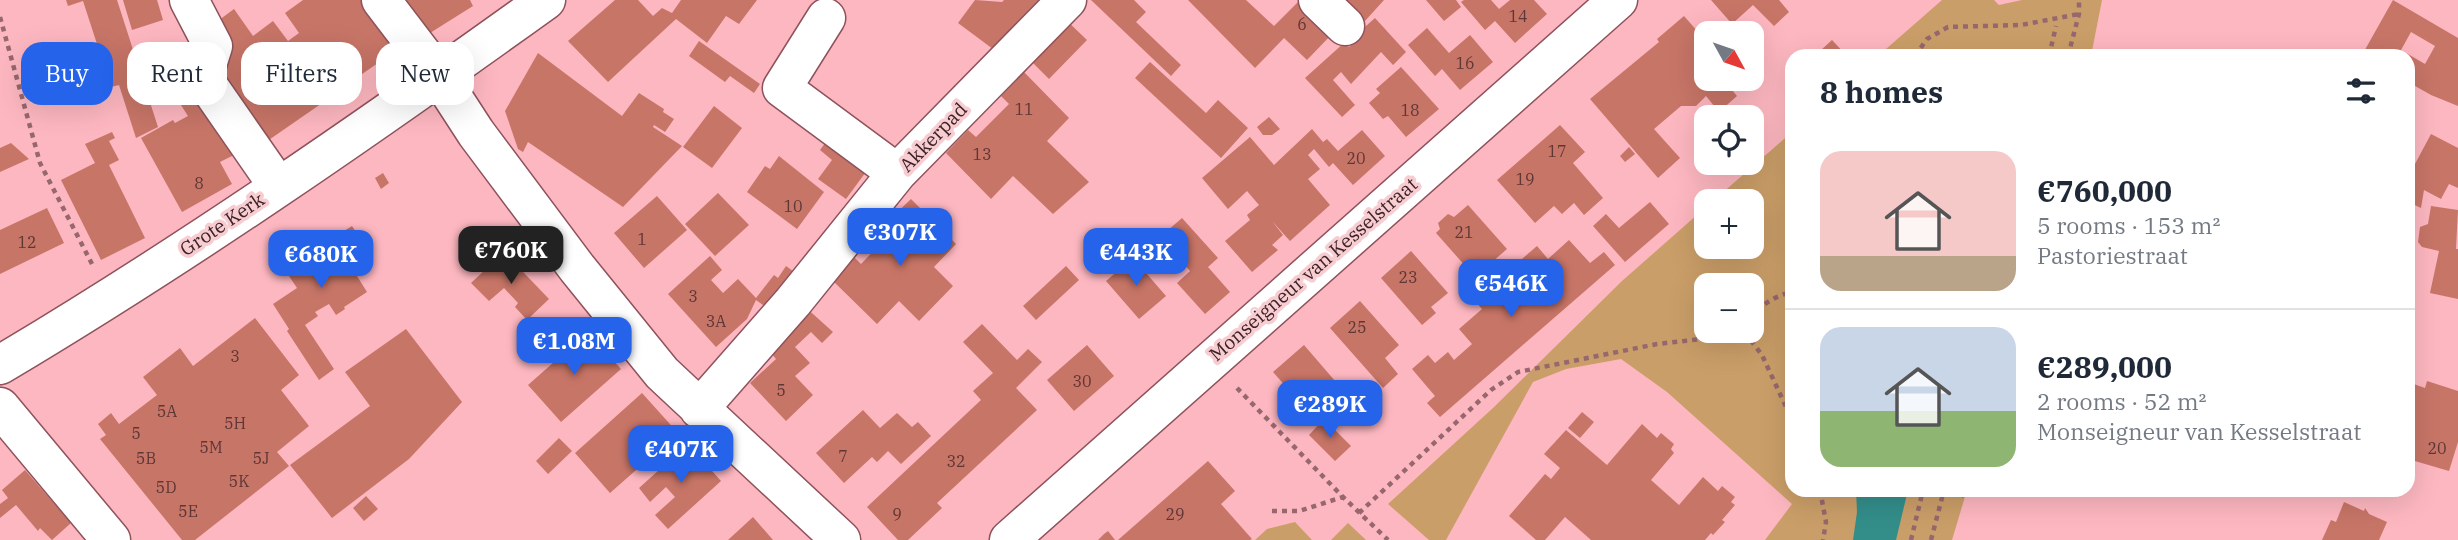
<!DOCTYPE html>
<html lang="en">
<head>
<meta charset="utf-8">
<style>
  body { margin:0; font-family:"IBM Plex Serif",serif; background:#f6f6f7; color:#1f2937; height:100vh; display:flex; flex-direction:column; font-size:26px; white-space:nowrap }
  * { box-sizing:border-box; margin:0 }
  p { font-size:23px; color:#747a83 }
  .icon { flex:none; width:38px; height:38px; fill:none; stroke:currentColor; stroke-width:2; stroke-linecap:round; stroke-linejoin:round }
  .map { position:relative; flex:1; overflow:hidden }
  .drawer { position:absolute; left:1785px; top:49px; width:630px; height:448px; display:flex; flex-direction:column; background:#fff; border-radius:21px; box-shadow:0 7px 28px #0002 }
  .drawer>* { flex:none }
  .top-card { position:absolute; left:21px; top:42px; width:665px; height:63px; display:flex; gap:14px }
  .needle { width:46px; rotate:130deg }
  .controls { position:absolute; left:1694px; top:21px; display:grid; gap:14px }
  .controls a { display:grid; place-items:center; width:70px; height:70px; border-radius:14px; background:#fff; box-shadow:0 7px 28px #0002; font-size:35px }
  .price { position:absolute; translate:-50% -60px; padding:0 16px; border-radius:14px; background:#2563eb; color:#fff; font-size:23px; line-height:46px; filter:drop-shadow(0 2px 4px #0008) }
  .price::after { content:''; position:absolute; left:50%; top:42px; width:21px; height:16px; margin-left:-10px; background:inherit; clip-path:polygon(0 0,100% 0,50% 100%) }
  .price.on { background:#222; color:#fff }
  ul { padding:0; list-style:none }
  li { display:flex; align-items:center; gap:21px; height:175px; padding:0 35px }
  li+li { border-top:2px solid #e0e1e3 }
  li span { display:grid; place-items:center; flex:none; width:196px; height:140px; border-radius:21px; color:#555 }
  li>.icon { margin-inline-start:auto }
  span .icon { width:84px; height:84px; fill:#fffc; stroke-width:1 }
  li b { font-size:30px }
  h2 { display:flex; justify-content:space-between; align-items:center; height:84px; padding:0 35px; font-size:30px }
  .pill { padding:0 24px; border-radius:21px; background:#fff; box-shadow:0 7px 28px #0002; font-size:24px; line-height:63px }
  .pill.on { background:#2563eb; color:#fff }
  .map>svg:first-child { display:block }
</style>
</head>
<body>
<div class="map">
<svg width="2458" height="540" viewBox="0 0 2458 540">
  <rect width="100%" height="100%" fill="#fdb7c0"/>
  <!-- green -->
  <path fill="#ca9e68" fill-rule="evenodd" d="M1942 0H1994L1999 5 2022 0H2102L2091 56H1878Z
    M1792 132V490H1967L1952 540H1765L1792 504 1667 392 1621 359 1566 369 1533 382 1446 540H1429L1388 504 1493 408 1622 281 1706 207V247H1752V201H1713ZM1706 285H1752V331H1706Z
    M1295 522 1312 540H1255L1267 529Z
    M1348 523 1366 540H1331Z"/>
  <!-- water -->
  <path fill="#338e8a" d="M1856 490H1908L1896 540H1853L1857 512Z"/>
  <!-- building -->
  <path fill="#c77567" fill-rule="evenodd" d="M66 0H117L158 127 136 138 119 85 111 87 83 1 68 6Z
    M123 0H157L163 20 132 30Z
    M303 0H372L404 45 339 90 337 87 326 95 328 99 263 144 217 80 226 74 217 62 211 26 234 9 253 36 273 21 288 41 299 33 285 13Z
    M399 0H470L473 6 422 38Z
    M615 0H638L653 16 662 8 672 13 681 0H757L739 24 726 16 707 43 676 19 608 82 568 41Z
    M975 0 1002 2 1004 0H1047L997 52 958 23Z
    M1091 0H1134L1146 12 1136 22 1181 65 1171 76Z
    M1188 0H1246L1274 26 1298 2 1332 34 1307 60 1284 38 1255 68Z
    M1343 0H1384L1365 21Z
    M1426 0H1456L1461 7 1444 21Z
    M1464 0H1491L1499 9 1510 0H1534L1547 14 1515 43 1495 21 1485 30 1461 2Z
    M1711 0H1779L1789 12 1774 26 1753 5 1732 24Z
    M2393 0 2458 38V106L2431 95 2408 82V56L2362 55ZM2411 32 2435 46 2425 64 2401 50Z
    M1684 16 1706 41V58L1703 61 1706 64V79H1723L1737 96 1719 112 1706 96 1696 106H1681L1654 129 1680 158 1658 178 1590 99 1659 42 1657 39Z
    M1375 18 1406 52 1393 65 1381 52 1351 84 1341 72 1333 80 1355 105 1342 117 1305 78 1345 42 1349 47 1351 45 1348 42Z
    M1065 19 1087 40 1049 79 1028 58Z
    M1427 28 1449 53 1470 35 1493 62 1460 90 1442 69 1435 76 1408 45Z
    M1832 40 1847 56H1824L1820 51Z
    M699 41 760 84 754 93 730 76 725 82 689 56Z
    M188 49 194 51 186 69 180 67 176 60 178 54Z
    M538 53 622 116 639 93 664 109 663 112 674 119 665 132 654 125 653 127 682 146 623 207 528 142 523 152 518 149 505 111Z
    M1150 62 1206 113 1218 100 1248 128 1221 158 1135 78Z
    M1401 67 1439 109 1406 137 1388 116 1383 119 1369 103 1380 93 1376 89Z
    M1024 72 1069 118 1047 141 1089 182 1053 214 1013 176 991 199 946 153 968 130 976 137 1009 104 1001 96Z
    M189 76 238 153 220 162 232 184 182 212 141 138 173 120 175 123 188 116 170 88Z
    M714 106 742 128 712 168 683 147Z
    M1269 117 1280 129 1272 135H1263L1257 127Z
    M1560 125 1585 152 1573 163 1603 198 1584 215 1574 203 1562 214 1554 206 1535 223 1497 180Z
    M1312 129 1323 142 1327 139 1338 151 1362 130 1385 156 1353 185 1333 163 1329 167 1314 149 1308 155 1320 169 1308 179 1330 205 1290 241 1272 221 1283 235 1272 245 1278 250 1252 272 1225 241 1250 220 1247 215 1259 205 1247 191 1228 209 1202 178 1250 137 1274 165Z
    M112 132 115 138 109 141 119 160 109 165 145 238 101 260 61 180 95 163 85 144Z
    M2431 134 2458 148V188L2449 184 2441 199 2424 190 2421 208 2408 202V177Z
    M831 135 871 165 846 199 818 179 832 160 820 150Z
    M11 143 29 159 0 172V148Z
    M1629 147 1635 154 1625 162 1620 156Z
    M779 156 824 192 797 229 747 192 765 166 770 169Z
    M383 173 389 183 381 189 375 178Z
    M718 193 749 225 715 256 685 224Z
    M657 196 687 230 644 268 614 233Z
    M911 199 956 244 934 267 953 286 919 321 899 301 877 324 831 279 854 257 861 264 895 229 887 222Z
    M1650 202 1669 224 1625 262 1593 226 1606 214 1619 228Z
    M1468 205 1507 249 1475 277 1436 233 1440 229 1438 223 1448 214 1454 217Z
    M2431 206 2458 210 2456 249H2458V299L2430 293 2439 251 2422 247 2418 242 2420 227 2428 224Z
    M47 208 64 243 0 274V230Z
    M1182 218 1218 258 1208 267 1230 292 1205 314 1177 283 1190 271 1160 237Z
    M352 226 371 255 352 268 367 292 344 307 345 309 336 315 329 304 315 312 318 316 305 325 334 369 319 380 287 331 289 329 273 304 297 288 281 264 307 247 310 252Z
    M1569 240 1590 263 1604 252 1615 265 1440 417 1427 403 1435 396 1412 369 1428 355 1435 363 1448 352 1454 360 1472 344 1459 329 1482 309 1474 300 1537 246 1548 259Z
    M1411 251 1448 293 1431 307 1436 313 1422 325 1381 278Z
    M504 252 549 299 527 320 515 307 518 303 504 288 489 301 471 283Z
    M710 256 722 270 711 280 723 293 738 279 756 298 774 275 778 278 786 266 797 274 770 310 756 300 747 319 716 347 668 294Z
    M1133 258 1166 296 1139 319 1106 281Z
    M1066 266 1079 280 1036 320 1023 306Z
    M1360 301 1399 345 1385 358 1398 374 1383 388 1330 328Z
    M803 305 833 332 822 343 811 332 795 347 810 363 795 376 813 395 786 421 750 383 776 359 766 347Z
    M255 318 299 375 281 390 309 426 277 452 289 466 195 540H182L100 439 106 435 98 424 111 413 119 424 157 395 143 377 180 348 193 366Z
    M982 324 1017 360 1028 349 1042 362 1016 388 1037 410 937 503 942 508 908 540H898L867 507 981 400 973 391 993 373 963 342Z
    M406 329 462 402 409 459 332 518 290 465 370 406 345 372Z
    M588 332 621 369 561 422 528 385Z
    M1087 345 1114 376 1074 411 1047 380Z
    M1304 345 1342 389 1312 416 1273 372Z
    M2427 381 2458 391V442L2449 471 2408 459V441L2411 430 2408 428V382L2425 388Z
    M642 393 678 433 610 493 575 453Z
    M863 410 880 428 897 413 912 427 918 422 931 436 901 464 888 451 877 462 872 457 844 483 816 453Z
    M1582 412 1594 422 1580 438 1568 428Z
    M1324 419 1351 446 1335 461 1309 435Z
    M1642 424 1657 438 1661 433 1674 444 1671 449 1674 453 1651 480 1679 505 1703 477 1718 491 1722 486 1735 497 1731 502 1735 505 1722 520 1725 522 1713 535 1711 533 1705 540H1591L1565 517 1545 540H1536L1509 516 1545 474 1551 479 1560 468 1544 454 1566 430 1607 465Z
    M559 438 572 451 548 474 536 461Z
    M688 444 721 481 668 529 655 515 675 497 666 487 650 502 639 488Z
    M1208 461 1235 491 1221 504 1252 539 1250 540H1118Z
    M25 470 71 523 52 540 40 528 38 531 16 505 0 518V504L8 498 2 490Z
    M366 496 378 509 364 521 353 508Z
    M2344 502 2364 511 2365 508 2369 514 2387 522 2379 540H2322L2331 520 2336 522Z
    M753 517 773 540H728Z
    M1108 531 1115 540H1098L1104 534Z"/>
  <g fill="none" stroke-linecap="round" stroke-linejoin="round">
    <defs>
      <path id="minor" d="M189 0 213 46 203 78 278 186
        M381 0 439 76 476 133 577 268 662 373 841 540
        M1318 0 1345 26
        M826 18 782 88 897 173
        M0 407 111 540
        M699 409 793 302 897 173 1067 0
        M1009 540 1618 0"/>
      <path id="major" d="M0 365C188 253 368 128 546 0"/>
    </defs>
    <!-- minor casing -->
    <use href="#minor" stroke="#8e525b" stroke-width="41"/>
    <!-- major casing -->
    <use href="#major" stroke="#8e525b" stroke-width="41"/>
    <!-- path -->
    <path stroke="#96676d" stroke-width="4.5" stroke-dasharray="5 5" stroke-linecap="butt" d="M0 17 40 163 92 264
      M1915 56 1927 39 1948 27 2021 25 2079 14
      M2049 56 2056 26
      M2068 56 2079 14V0
      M1752 319C1758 305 1778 295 1792 292
      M1746 332V334L1762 355 1792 420
      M1237 388 1343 497 1388 540
      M1820 490 1826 522 1823 540
      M1943 491 1963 496
      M1272 511H1299L1343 497
      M1359 513 1491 390 1518 372 1657 344 1746 334
      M1911 540 1923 490
      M1931 540 1944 490"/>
    <!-- minor -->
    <use href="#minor" stroke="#fff" stroke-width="38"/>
    <!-- major -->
    <use href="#major" stroke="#fff" stroke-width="38"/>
  </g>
  <g text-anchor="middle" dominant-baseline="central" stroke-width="7" stroke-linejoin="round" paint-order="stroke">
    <!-- number labels -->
    <g font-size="16" fill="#5f3636">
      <text x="1518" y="16">14</text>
      <text x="1302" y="24">6</text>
      <text x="1465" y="63">16</text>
      <text x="1024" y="109">11</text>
      <text x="1410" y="110">18</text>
      <text x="1557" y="151">17</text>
      <text x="982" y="154">13</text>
      <text x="1356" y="158">20</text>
      <text x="1525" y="179">19</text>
      <text x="199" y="183">8</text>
      <text x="793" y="206">10</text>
      <text x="1464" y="232">21</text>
      <text x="642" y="239">1</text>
      <text x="27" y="242">12</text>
      <text x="1408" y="277">23</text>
      <text x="693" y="296">3</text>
      <text x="716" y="321">3A</text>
      <text x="1357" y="327">25</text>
      <text x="235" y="356">3</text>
      <text x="1082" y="381">30</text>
      <text x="781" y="390">5</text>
      <text x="167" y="411">5A</text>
      <text x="235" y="423">5H</text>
      <text x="136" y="433">5</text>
      <text x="211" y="447">5M</text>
      <text x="2437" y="448">20</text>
      <text x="843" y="456">7</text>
      <text x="146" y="458">5B</text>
      <text x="261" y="458">5J</text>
      <text x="956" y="461">32</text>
      <text x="239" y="481">5K</text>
      <text x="166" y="487">5D</text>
      <text x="188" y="511">5E</text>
      <text x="897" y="514">9</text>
      <text x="1175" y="514">29</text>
    </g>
    <!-- street labels -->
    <g font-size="19" fill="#3c2125" stroke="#f8cdd2">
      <text transform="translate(933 137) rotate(-46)">Akkerpad</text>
      <text transform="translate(222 224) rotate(-34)">Grote Kerk</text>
      <text transform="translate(1313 269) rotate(-41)">Monseigneur van Kesselstraat</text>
    </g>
  </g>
</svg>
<div class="controls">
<a><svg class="needle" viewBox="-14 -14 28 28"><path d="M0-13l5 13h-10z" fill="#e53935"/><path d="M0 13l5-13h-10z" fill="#747a83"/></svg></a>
<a><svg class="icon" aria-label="locate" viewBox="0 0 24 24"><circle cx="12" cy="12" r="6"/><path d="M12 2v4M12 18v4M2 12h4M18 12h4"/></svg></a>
<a>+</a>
<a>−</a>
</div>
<b class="price" style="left:900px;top:268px">€307K</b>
<b class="price on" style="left:511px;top:286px">€760K</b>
<b class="price" style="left:1136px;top:288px">€443K</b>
<b class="price" style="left:321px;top:290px">€680K</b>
<b class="price" style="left:1511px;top:319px">€546K</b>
<b class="price" style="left:574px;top:377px">€1.08M</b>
<b class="price" style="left:1330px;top:440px">€289K</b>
<b class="price" style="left:681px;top:485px">€407K</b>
<div class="top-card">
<a class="pill on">Buy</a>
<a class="pill">Rent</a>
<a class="pill">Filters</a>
<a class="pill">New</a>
</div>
<section class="drawer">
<h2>8 homes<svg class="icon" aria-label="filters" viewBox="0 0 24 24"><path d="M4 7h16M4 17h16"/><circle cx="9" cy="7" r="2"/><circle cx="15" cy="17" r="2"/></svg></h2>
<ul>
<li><span style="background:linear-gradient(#f6c9c9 75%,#b9a48a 0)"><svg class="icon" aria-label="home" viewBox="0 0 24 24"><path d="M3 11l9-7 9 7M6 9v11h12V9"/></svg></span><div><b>€760,000</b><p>5 rooms · 153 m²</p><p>Pastoriestraat</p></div></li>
<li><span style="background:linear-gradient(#c9d6e8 60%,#8fb573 0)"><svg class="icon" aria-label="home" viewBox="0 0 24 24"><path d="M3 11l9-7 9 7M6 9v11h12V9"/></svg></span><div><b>€289,000</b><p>2 rooms · 52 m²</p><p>Monseigneur van Kesselstraat</p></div></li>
</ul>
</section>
</div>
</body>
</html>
